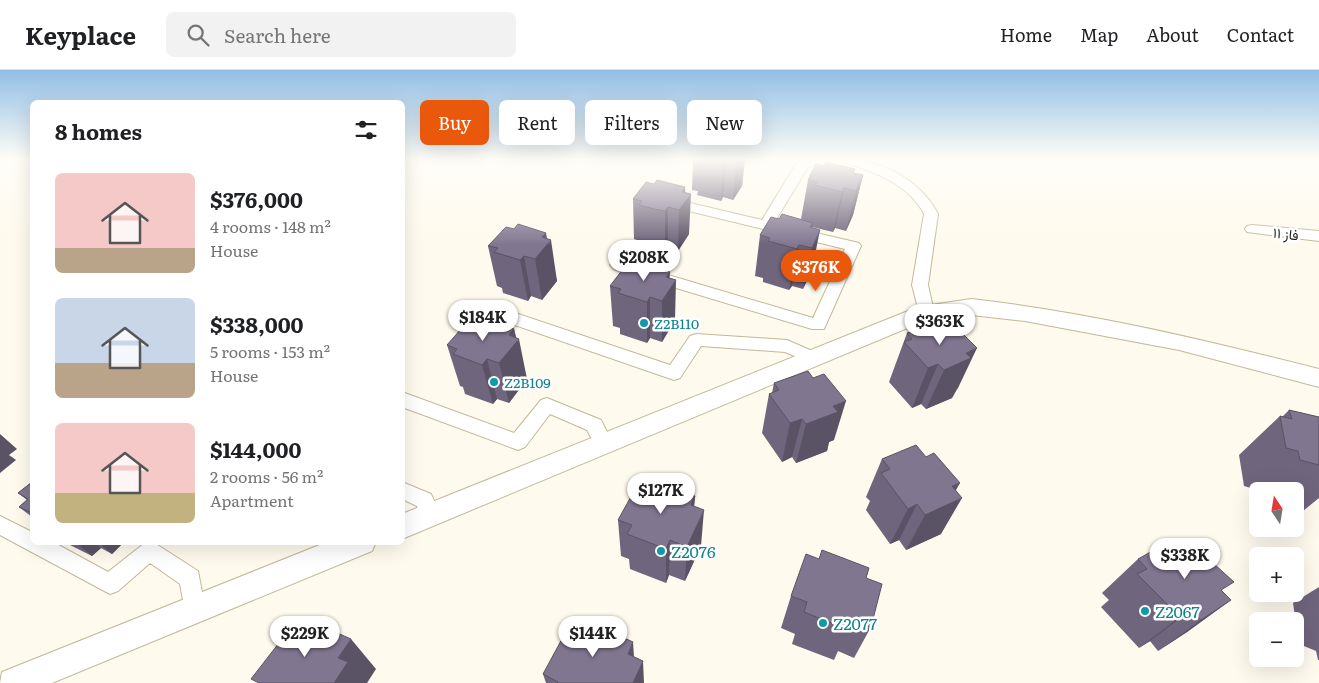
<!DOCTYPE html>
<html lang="en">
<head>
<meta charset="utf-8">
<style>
  body { margin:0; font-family:Literata,Vazirmatn,serif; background:#f2f2f2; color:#202124; height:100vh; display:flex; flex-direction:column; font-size:19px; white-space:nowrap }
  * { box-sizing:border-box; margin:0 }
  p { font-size:16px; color:#757577 }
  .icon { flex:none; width:28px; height:28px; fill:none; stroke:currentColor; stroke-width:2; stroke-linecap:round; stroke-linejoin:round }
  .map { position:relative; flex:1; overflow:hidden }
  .details { position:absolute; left:30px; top:30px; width:375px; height:445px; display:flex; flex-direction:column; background:#fff; border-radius:8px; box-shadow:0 5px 20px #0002 }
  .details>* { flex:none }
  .guide { position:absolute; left:420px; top:30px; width:475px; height:45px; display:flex; gap:10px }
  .needle { width:32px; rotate:348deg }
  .controls { position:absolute; left:1249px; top:412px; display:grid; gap:10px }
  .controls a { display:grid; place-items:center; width:55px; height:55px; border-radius:8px; background:#fff; box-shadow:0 5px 20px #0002; font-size:25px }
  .price { position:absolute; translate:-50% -42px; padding:0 11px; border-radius:18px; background:#fff; color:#222; font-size:16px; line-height:32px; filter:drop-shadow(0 1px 2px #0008) }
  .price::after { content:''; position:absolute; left:50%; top:30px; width:15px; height:11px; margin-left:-8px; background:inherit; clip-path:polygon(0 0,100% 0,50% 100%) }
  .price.current { background:#ea580c; color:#fff }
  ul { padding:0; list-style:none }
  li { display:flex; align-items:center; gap:15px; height:125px; padding:0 25px }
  li span { display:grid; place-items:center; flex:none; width:140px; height:100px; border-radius:8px; color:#555 }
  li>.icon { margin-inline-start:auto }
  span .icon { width:60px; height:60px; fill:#fffc; stroke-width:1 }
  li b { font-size:21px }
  h2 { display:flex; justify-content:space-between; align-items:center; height:60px; padding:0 25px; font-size:21px }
  .pill { padding:0 18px; border-radius:8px; background:#fff; box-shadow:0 5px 20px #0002; font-size:18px; line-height:45px }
  .pill.current { background:#ea580c; color:#fff }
  header { display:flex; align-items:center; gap:30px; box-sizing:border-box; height:70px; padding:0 25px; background:#fff; border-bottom:1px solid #e0e0e0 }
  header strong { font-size:24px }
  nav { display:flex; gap:28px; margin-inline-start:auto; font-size:18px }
  .search { width:350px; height:45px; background:#f2f2f2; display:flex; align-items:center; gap:12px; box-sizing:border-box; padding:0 18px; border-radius:8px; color:#757577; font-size:19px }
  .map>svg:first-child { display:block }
</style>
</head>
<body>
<header>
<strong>Keyplace</strong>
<div class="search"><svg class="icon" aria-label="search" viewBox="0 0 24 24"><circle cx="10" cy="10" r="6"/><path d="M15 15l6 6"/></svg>Search here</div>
<nav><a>Home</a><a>Map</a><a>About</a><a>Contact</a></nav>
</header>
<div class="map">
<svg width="1319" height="613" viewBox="0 0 1319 613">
  <rect width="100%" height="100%" fill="#fefaed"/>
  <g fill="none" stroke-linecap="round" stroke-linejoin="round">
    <defs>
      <path id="street" d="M803 89H825L824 92 808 97 774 153 859 173 861 176 824 259H812L613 199 610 195 618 190 813 248 845 179 664 135 662 132 669 128 762 150 796 94Z
        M842 89C880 89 920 109 938 144L928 215 934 242 932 246H920L912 215 924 144C909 114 873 101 843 92Z
        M1252 155 1319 161V171L1247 162 1245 159 1247 156Z
        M480 231 670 295 690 266 696 264 787 270 819 284 822 288 819 292 813 294 785 282 701 276 680 308 674 310 474 241 472 237 474 233Z
        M402 322 514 363 541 330 547 328 601 350 613 374 611 379 604 382 597 379 587 360 550 344 525 377 518 380 402 337Z
        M402 412 431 424 441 446 438 452 431 455 424 452 417 436 402 429Z
        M0 446 32 462V472H53L108 502 146 472 156 474 198 501 205 538 202 546 194 549 186 546 180 514 150 493 118 521 110 524 0 465Z"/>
      <path id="secondary" d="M971 229C1089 242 1204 270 1319 299V317L1179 280 1025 251 971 245 929 249 402 469V444L918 237Z
        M327 472H376L372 481 52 613H0L2 602Z"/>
    </defs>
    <!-- street casing -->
    <use href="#street" stroke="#c1b997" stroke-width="2"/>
    <!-- secondary casing -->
    <use href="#secondary" stroke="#c1b997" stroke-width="2"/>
    <!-- street -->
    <use href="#street" fill="#fff" fill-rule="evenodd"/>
    <!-- secondary -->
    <use href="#secondary" fill="#fff" fill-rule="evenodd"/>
  </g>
  <!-- wall -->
  <path fill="#6f657c" d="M693 89H745L742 116 733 130 723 127 721 131 697 125 698 121 692 120Z
    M854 103 863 105 853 145 846 161 835 158 833 162 812 157V200L803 219 792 216 789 220 763 212V208L755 206 760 165 779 149H801L808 110Z
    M654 114 685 117 689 164 678 181 668 178 665 182 655 179 640 175V171L634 169 633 129Z
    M547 169 557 211 542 230 531 226 528 231 503 223 502 218 497 216 488 176Z
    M669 208 675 250 662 272 650 268 647 273 620 264V258L613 256 610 216Z
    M477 254 514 259 527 309 509 333 497 329 493 334 465 324 463 317 460 316 447 275Z
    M926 256 958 318 957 319 952 328 926 339 921 334 912 338 889 312 907 263Z
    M774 313 834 370 829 372 827 381 796 393 792 387 782 392 762 363 769 324 772 323Z
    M1289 340 1319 347V428L1303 441 1295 438V421H1258V428H1256L1254 419 1244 416 1239 385 1280 346 1282 347Z
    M882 389 956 420 941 464 906 480 899 470 890 474 866 440 870 431 866 427Z
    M32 412V447L19 437 27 430 18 423Z
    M649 418 695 426 694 436 701 476 685 511 669 505 666 513 630 499 629 489 621 486 618 450Z
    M64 472H124L112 484 101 478 92 486Z
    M1138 489 1222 521 1231 530 1187 562 1158 581 1150 571 1139 578 1101 537 1109 530 1102 523Z
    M866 508 871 557 854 588 838 581 834 590 792 574 795 564 781 558 791 526Z
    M1319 517V590H1318L1316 581 1299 574 1293 533Z
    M634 587 644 613H546L543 604Z"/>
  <!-- shaded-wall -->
  <path fill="#5a5365" d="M725 89H726L723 127 721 131 724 91Z
    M736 89H745L742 116 733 130Z
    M863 105 853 145 846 161 856 121Z
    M685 117 684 133 691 124 689 164 678 181 679 140 682 122Z
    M844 118 835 158 833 162 842 122Z
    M668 137V178L665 182V141Z
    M820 160 812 200 803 219 812 178Z
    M546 163 548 174 551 170 557 211 542 230 535 189 542 167Z
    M799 175 792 216 789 220 797 179Z
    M524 186 531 226 528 231 520 190Z
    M670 202 669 220 676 210 675 250 662 272V231L666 207Z
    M650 227V268L647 273V232Z
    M514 259 517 272 519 269 527 309 509 333 499 293 509 265Z
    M977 278 958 318 957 319 952 328 926 339 944 300 966 283Z
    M487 289 497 329 493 334 482 295Z
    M938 294 921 334 912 338 928 298Z
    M846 331 834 370 829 372 827 381 796 393 806 354 833 336Z
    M802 349 792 387 782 392 790 353Z
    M0 364 17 379 9 385 16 390 0 403Z
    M960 413 948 434 962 428 941 464 906 480 925 445 952 416Z
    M695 426 692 462 691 435Z
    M917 434 899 470 890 474 908 439Z
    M704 440 701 476 685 511 687 477Z
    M670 470 669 505 666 513V479Z
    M75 472H94L101 478 92 486Z
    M98 472H124L112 484Z
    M1231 530 1187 562 1158 581 1201 550Z
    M1191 540 1150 571 1139 578 1180 547Z
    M351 569 376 599 367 613H334L338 588Z
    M633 572 635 602 628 584Z
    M643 591 644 613H633Z"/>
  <!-- building -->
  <path fill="#817690" stroke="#5a5365" d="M716 89H725L724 91Z
    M826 92 855 99 853 103 863 105 856 121 844 118 842 122 815 115 817 112 808 110 816 94 824 96Z
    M657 110 685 117 682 122 691 124 679 140 668 137 665 141 654 139 639 135 642 131 633 129 646 112 654 114Z
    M782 144 813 153 810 157 820 160 812 178 799 175 797 179 768 171 770 168 760 165 771 147 779 149Z
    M518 154 546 163 542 167 551 170 535 189 524 186 520 190 494 182 498 178 488 176 506 157 514 159Z
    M638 192 670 202 666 207 676 210 662 231 650 227 647 232 618 223 621 219 610 216 626 195 635 197Z
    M482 248 514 259 509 265 519 269 499 293 487 289 482 295 453 284 457 279 447 275 468 251 477 254Z
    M937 252 943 258 953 254 977 278 966 283 971 288 944 300 938 294 928 298 904 272 912 269 907 263Z
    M808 301 813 308 824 304 846 331 833 336 838 342 806 354 802 349 790 353 769 324 779 320 774 313Z
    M1289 340 1319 347V395L1300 390 1298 381 1286 378 1280 346 1292 349Z
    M916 375 926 387 934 383 960 413 952 416 962 428 925 445 917 434 908 439 881 403 890 399 882 389Z
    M654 410 695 426 691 435 704 440 687 477 670 470 666 479 627 464 632 455 618 450 638 414 649 418Z
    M32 412V443L19 437 28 429 18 423Z
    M1172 470 1182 480 1192 474 1234 512 1221 520 1231 530 1201 550 1191 540 1180 547 1137 504 1147 499 1138 489Z
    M822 480 869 498 866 508 882 514 871 557 852 549 849 560 804 542 807 532 791 526 806 484 819 489Z
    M310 551 351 569 338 588 348 592 334 613H259L251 609 289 560 300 565Z
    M587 551 633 572 628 584 643 591 633 613H557L558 612 543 604 569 556 582 562Z"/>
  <!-- sky -->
  <linearGradient id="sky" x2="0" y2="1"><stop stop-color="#91bee4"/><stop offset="0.51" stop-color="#fffdf7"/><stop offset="1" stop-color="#fffdf7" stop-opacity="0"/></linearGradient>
  <rect width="1319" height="175" fill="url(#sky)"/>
  <!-- markers -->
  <g fill="#0f9aa8" stroke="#fff" stroke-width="2">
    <circle cx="644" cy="253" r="5"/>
    <circle cx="494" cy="312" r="5"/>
    <circle cx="661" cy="481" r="5"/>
    <circle cx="1145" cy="541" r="5"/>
    <circle cx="823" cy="553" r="5"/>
  </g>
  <g text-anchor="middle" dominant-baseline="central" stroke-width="5" stroke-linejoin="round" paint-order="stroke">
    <!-- street labels -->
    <g font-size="14" fill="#201d10" stroke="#fff">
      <text transform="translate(1286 163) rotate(6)">فاز ۱۱</text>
    </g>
    <!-- culture labels -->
    <g font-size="14" fill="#0d838f" stroke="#fff" text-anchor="start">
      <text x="654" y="253">Z2B110</text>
      <text x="504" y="312">Z2B109</text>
    </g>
    <!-- near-culture labels -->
    <g font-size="16" fill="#0d838f" stroke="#fff" text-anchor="start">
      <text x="671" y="481">Z2076</text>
      <text x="1155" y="541">Z2067</text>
      <text x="833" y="553">Z2077</text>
    </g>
  </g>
</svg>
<div class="controls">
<a><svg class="needle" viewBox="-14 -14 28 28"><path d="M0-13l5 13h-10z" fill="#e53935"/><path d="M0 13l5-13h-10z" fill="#757577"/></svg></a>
<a>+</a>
<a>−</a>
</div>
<b class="price" style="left:644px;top:212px">$208K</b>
<b class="price current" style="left:816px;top:222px">$376K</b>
<b class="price" style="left:483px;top:272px">$184K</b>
<b class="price" style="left:940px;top:276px">$363K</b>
<b class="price" style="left:661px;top:445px">$127K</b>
<b class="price" style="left:1185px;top:510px">$338K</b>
<b class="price" style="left:305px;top:588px">$229K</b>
<b class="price" style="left:593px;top:588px">$144K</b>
<div class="guide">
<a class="pill current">Buy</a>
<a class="pill">Rent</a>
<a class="pill">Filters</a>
<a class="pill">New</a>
</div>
<section class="details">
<h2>8 homes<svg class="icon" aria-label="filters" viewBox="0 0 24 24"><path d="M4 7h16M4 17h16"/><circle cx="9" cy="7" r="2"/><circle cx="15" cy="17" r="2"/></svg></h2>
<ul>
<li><span style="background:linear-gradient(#f6c9c9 75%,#b9a48a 0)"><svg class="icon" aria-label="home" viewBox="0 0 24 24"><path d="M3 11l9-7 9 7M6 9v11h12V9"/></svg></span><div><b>$376,000</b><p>4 rooms · 148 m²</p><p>House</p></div></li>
<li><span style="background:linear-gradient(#c9d6e8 65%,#b9a48a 0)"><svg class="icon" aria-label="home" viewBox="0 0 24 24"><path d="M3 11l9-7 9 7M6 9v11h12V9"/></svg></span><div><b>$338,000</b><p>5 rooms · 153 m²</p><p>House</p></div></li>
<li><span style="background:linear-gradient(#f6c9c9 70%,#c2b280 0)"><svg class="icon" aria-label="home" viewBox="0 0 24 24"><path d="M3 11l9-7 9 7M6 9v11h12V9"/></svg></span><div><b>$144,000</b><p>2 rooms · 56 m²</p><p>Apartment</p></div></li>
</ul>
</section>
</div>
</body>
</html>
